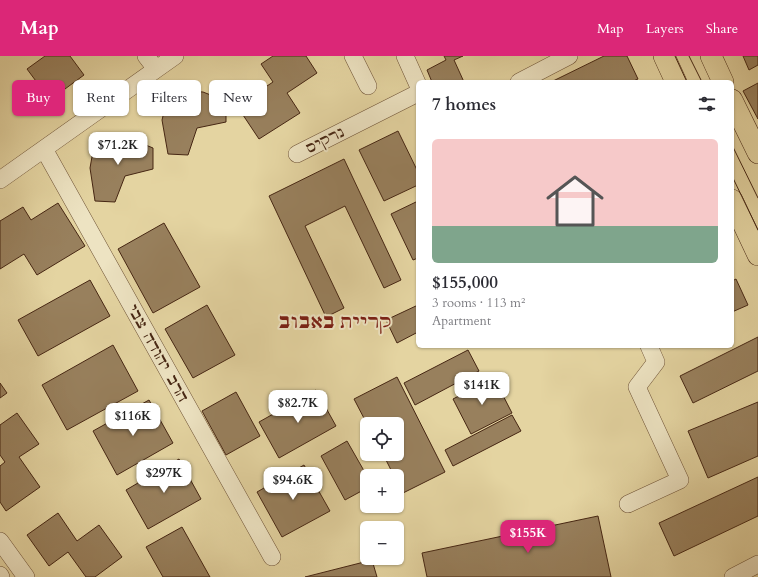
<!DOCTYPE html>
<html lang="en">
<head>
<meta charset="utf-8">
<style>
  body { margin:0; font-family:Cardo,"Frank Ruhl Libre",serif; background:#f7f7f7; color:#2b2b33; height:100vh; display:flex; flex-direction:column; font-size:15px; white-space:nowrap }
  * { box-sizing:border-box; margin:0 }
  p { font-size:13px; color:#7c7c81 }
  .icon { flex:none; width:22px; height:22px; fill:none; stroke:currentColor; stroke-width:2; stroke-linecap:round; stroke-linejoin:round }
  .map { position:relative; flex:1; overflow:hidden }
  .drawer { position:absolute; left:416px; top:24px; width:318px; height:268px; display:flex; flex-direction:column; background:#fff; border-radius:6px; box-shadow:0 1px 3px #0004 }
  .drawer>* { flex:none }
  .guide { position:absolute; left:12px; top:24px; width:344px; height:36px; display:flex; gap:8px }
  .buttons { position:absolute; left:360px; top:361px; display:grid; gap:8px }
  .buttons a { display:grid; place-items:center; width:44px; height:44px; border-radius:6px; background:#fff; box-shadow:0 1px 3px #0004; font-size:20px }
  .price { position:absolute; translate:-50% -34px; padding:0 9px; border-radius:8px; background:#fff; color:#222; font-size:13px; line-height:26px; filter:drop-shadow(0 1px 2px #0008) }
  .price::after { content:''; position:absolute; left:50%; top:24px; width:12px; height:9px; margin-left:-6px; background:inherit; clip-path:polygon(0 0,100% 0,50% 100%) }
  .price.on { background:#db2777; color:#fff }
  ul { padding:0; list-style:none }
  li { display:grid; align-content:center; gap:8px; height:212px; padding:0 16px }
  li span { display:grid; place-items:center; height:124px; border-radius:6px; color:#555 }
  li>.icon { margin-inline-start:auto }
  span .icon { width:72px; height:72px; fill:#fffc; stroke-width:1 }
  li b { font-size:17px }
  h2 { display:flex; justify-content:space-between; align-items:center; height:48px; padding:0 16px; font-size:17px }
  .chip { padding:0 14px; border-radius:6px; background:#fff; box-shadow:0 1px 3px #0004; font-size:14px; line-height:36px }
  .chip.on { background:#db2777; color:#fff }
  header { display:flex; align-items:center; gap:24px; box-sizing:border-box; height:56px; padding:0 20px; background:#db2777; color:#fff }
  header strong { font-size:19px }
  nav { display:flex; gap:22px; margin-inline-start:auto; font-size:14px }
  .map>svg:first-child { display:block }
</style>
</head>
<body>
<header>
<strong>Map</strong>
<nav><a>Map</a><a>Layers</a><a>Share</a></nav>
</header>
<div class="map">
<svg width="758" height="521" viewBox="0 0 758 521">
  <rect width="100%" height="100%" fill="#e4d4a1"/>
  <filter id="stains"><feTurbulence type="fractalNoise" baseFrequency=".005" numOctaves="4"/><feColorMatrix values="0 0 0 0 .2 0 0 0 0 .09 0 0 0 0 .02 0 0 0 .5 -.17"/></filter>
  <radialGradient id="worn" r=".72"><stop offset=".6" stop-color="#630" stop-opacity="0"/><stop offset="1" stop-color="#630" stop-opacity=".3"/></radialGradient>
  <!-- building -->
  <path fill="#98805d" stroke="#462613" d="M45 0H70L84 19 50 44 27 13Z
    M273 0H306L317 17 287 37 300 57 259 83 237 50 273 26 261 8Z
    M444 0H463L454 4 464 26H432L427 14 446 4Z
    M604 0H627L638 23 631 26H551Z
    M743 0H758V9L749 14Z
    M758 27V63L743 35Z
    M183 35 203 36 226 45V66L197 72 188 99 168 98 162 64 166 48Z
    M398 75 418 116V129L384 145 359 94Z
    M110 83H131L153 92V113L125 120 115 146 95 145 90 112 93 95Z
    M344 103 401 224 384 232 345 150 305 170 344 252 326 261 269 140Z
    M418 145V202L413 204 391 158Z
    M58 147 85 190 37 219 24 198 0 213V165L23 151 31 164Z
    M164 167 200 231 153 257 118 193Z
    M736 223 748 249 732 256V225Z
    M90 224 110 260 38 300 18 264Z
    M207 249 235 299 193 322 165 273Z
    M418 249V276L397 287 386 264Z
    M758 281V315L693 347 680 320Z
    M113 289 138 335 67 374 42 329Z
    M468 294 479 315 415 349 404 327Z
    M397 321 445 416 403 437 397 426V420H394L383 398H397V368H367L354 343Z
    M494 322 512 357 471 378 453 343Z
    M0 327 7 337 0 342Z
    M316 334 336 370 279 402 259 366Z
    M236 336 260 380 226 399 202 355Z
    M149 344 173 387 117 419 93 375Z
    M758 346V400L708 422 688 375Z
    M17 357 39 388 19 401 40 431 6 455 0 446V410L5 406 0 399V369Z
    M512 359 521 375 453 410 445 394Z
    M347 385 367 420V432L345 444 321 400Z
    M179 403 201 443 148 473 126 434Z
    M304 409 330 455 282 481 257 436Z
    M758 421V460L674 500 659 467Z
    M58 457 77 485 99 469 122 501 95 521H86L68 496 49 510 27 479Z
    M598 460 611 521H427L422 497Z
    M182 471 210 521H163L146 491Z
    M372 504 377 521H305Z"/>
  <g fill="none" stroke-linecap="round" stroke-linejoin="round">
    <defs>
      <path id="minor" d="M146 0 156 13
        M353 0 368 30
        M405 0 418 29
        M519 26 569 0
        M44 93 272 501
        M297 98 418 37
        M0 124 175 0
        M628 448 680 424 637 331 656 306 649 290
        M0 485 26 521
        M0 519 1 521
        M733 521 758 508"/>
      <path id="major" d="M664 0 676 26
        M711 0 723 26
        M732 44 758 97
        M732 144 758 199"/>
    </defs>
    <!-- minor casing -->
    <use href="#minor" stroke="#6e5236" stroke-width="18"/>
    <!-- major casing -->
    <use href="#major" stroke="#462613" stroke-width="22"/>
    <!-- minor -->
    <use href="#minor" stroke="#ede3c2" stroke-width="17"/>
    <!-- major -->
    <use href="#major" stroke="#e4d4a1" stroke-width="21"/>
    <!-- tram -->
    <path stroke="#462613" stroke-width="1" d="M675 0 687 26
      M689 0 702 26
      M732 89 758 142
      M732 120 758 174"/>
  </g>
  <g text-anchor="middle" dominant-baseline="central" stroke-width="4" stroke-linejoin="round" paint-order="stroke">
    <!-- street labels -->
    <g font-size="15" fill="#462613" stroke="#ede3c2">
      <text transform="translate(325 84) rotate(-27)">נרקיס</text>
      <text transform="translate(158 297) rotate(61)">הרב יהודה צבי</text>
    </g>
    <!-- district labels -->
    <g font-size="19" font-weight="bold" fill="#7a1f14" stroke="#ede3c2">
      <text x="335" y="266">קריית באבוב</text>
    </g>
  </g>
  <rect width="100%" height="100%" filter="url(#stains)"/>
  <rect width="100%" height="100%" fill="url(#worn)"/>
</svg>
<div class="buttons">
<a><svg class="icon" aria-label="locate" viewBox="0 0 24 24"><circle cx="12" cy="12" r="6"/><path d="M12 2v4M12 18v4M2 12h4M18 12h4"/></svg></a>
<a>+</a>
<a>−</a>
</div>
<b class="price" style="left:118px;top:110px">$71.2K</b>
<b class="price" style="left:482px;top:350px">$141K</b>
<b class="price" style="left:298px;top:368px">$82.7K</b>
<b class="price" style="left:133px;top:381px">$116K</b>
<b class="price" style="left:164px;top:438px">$297K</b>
<b class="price" style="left:293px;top:445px">$94.6K</b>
<b class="price on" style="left:528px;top:498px">$155K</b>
<div class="guide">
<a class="chip on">Buy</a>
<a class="chip">Rent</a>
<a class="chip">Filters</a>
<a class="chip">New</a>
</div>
<section class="drawer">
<h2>7 homes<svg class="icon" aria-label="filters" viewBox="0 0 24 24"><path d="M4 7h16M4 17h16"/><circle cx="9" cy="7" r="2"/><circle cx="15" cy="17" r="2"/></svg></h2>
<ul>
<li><span style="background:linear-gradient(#f6c9c9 70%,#7fa58c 0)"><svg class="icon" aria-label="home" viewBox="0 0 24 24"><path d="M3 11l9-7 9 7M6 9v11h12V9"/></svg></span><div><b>$155,000</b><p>3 rooms · 113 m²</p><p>Apartment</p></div></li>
</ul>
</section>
</div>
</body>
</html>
